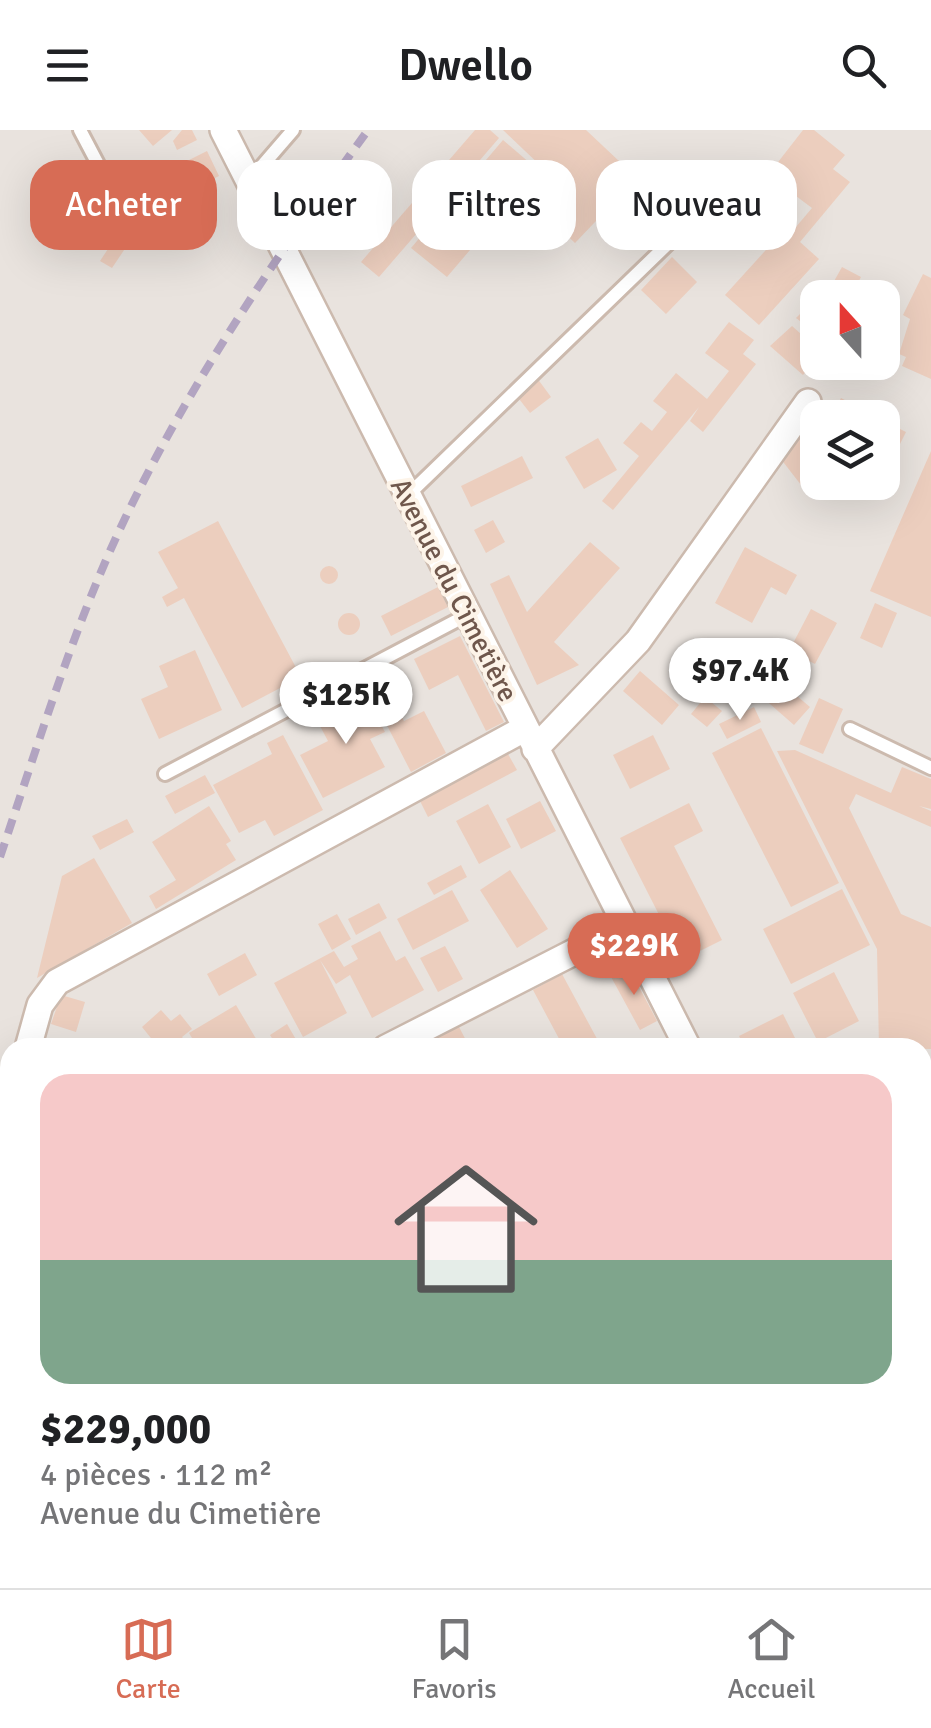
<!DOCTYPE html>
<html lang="fr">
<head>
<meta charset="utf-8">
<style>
  body { margin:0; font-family:Signika,sans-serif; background:#f2f2f2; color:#202124; height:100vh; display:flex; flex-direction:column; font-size:38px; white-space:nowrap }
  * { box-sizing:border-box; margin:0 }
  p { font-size:32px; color:#757577 }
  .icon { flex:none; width:55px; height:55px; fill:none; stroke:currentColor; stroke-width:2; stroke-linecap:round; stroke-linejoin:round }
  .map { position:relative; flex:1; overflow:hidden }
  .drawer { position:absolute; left:0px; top:908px; width:932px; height:552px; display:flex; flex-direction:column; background:#fff; border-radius:30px 30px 0 0; box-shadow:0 10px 40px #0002 }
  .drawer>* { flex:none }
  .top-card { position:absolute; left:30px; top:30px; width:872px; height:90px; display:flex; gap:20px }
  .needle { width:65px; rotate:339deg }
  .fabs { position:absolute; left:800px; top:150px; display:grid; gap:20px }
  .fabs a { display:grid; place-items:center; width:100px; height:100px; border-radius:20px; background:#fff; box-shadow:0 10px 40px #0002; font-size:50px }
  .price { position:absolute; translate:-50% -85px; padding:0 22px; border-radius:35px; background:#fff; color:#222; font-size:32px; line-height:65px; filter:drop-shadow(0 2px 5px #0008) }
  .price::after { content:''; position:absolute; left:50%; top:60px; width:30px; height:22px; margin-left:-15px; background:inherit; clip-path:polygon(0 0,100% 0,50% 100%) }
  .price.selected { background:#d76c55; color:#fff }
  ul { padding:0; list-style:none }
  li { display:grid; align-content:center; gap:20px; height:530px; padding:0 40px }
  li+li { border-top:2px solid #e0e0e0 }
  li span { display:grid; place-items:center; height:310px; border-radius:30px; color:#555 }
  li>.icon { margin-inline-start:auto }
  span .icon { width:180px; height:180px; fill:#fffc; stroke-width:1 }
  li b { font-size:42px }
  .pill { padding:0 35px; border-radius:30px; background:#fff; box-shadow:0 10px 40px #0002; font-size:35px; line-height:90px }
  .pill.selected { background:#d76c55; color:#fff }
  header { display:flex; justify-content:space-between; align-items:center; height:130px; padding:0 40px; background:#fff; font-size:45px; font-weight:600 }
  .menu { display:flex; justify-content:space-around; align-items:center; height:140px; border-top:2px solid #e0e0e0; background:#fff; font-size:28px; color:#757577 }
  .menu a { display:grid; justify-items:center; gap:5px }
  .menu .selected { color:#d76c55 }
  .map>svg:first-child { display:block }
</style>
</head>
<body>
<header><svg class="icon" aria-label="menu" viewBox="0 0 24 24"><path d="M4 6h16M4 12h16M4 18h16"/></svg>Dwello<svg class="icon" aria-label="search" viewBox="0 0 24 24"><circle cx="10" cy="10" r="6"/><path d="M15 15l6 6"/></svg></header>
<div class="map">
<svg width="931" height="1458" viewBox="0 0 931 1458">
  <rect width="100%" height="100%" fill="#f9f0e4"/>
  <!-- industrial -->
  <path fill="#e9e3de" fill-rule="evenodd" d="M0 0H931V1249L923 1267 922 918H10V1450H836L832 1458H0ZM818 168H882V232H818ZM818 288H882V352H818Z"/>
  <!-- building -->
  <path fill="#eccebe" d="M139 0H172L153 16Z
    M182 0H192L197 10 177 20 173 11Z
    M475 0H490L499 8 379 147 361 132Z
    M503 0H586L637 48 575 113 541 81 520 102 502 85 545 40Z
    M803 0H814L845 25 833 39 850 52 800 112 819 129 759 195 725 165 785 99 790 104 812 78 768 45Z
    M503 10 538 40 447 147 411 118Z
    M207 21 219 46 199 56 187 31Z
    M137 75 149 83 112 138 100 131Z
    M672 127 697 152 666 184 641 160Z
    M842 137 861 147 850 168 828 162Z
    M923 144 931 148V249L902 236 906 227 899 224 910 189 903 185Z
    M818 166V205L796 188Z
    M729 192 754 210 743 224 756 234 703 302 690 291 699 277 613 380 602 371 639 326 623 313 641 292 652 301 667 282 653 271 676 243 707 269 729 241 705 223Z
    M792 196 818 219 812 228 815 231 803 245 770 216Z
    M537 248 551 267 530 283 516 265Z
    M841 268 879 288H831Z
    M882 290 906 302 896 322 882 315Z
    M818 291V352H822L808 364 777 324Z
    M598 308 617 340 584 359 565 327Z
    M931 321V487L870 461Z
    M522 326 533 348 471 377 461 356Z
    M493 390 505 412 486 423 474 400Z
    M218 391 301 547 242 578 184 468 167 477 162 467 178 458 158 422Z
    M590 412 620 438 554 512 579 535 537 555 490 454 509 445 527 482Z
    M745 417 797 445 786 465 771 457 752 493 715 473Z
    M320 445a9 9 0 1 1 18 0a9 9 0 1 1-18 0Z
    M438 457 448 477 391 506 381 486Z
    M875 473 897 483 882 518 860 508Z
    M811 479 837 493 815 534 789 521Z
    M338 494a11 11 0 1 1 22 0a11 11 0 1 1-22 0Z
    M460 506 504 592 486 601 458 545 429 560 414 529Z
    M695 510 721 533 697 561 670 538Z
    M195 520 222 580 159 609 141 569 168 557 159 536Z
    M745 522 810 577 794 595 730 539Z
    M640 541 679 575 662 595 623 561Z
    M362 558 385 602 370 609 385 637 323 668 300 625 328 611 320 596 350 581 343 567Z
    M391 566 404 591 424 581 446 623 411 642 376 574Z
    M705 567 722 581 707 597 691 584Z
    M819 568 843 579 823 624 799 614Z
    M754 577 761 592 727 609 719 594Z
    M761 598 839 753 791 777 712 623Z
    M283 605 323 680 274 706 265 690 239 703 213 655 272 624 267 613Z
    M653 605 670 639 630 659 613 625Z
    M795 620 891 663 902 637 931 649V679L919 676 931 681V697L856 664 849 678 901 784 931 797V919L879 918 877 819 777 621Z
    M508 624 517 640 428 687 420 671Z
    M205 645 215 663 175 684 165 666Z
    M540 671 556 701 521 719 506 689Z
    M689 673 703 701 674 716 722 810 682 830 620 708Z
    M488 674 511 717 479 734 456 691Z
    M209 676 231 711 226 714 236 730 156 779 149 766 176 750 152 712Z
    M127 689 134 702 100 720 92 706Z
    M94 728 132 793 37 848 62 746Z
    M461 735 467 747 434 765 427 753Z
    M510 740 548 799 517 818 480 760Z
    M842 759 870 815 791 854 763 799Z
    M452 760 469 791 413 820 397 789Z
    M379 773 387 788 356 805 348 789Z
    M337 784 351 809 332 820 318 794Z
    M380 801 396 831 405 826 424 860 372 888 350 845 336 854 320 830 347 883 303 907 274 853 334 821 344 837 358 829 351 816Z
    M445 816 463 849 438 862 420 828Z
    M245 823 257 845 219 866 207 844Z
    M628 836 657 891 640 900 610 845Z
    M834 842 859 891 818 912 793 863Z
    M562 844 602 918H564L533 860Z
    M61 865 85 872 76 902 51 894Z
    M236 875 258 912 250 918H198L189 903Z
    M161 880 171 891 180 884 192 899 182 907 191 918H159L142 897Z
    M783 884 799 916 745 918 739 906Z
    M287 894 301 918H278L270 905Z
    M458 895 470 918H416Z
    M922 1027 931 1031V1071L922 1067Z
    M10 1050V1163L0 1160V1081Z
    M0 1164 10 1167V1255L0 1252Z
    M0 1376 10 1378V1409L0 1406Z
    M19 1450H66L64 1458H17Z
    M236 1450H286L309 1457 233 1458Z
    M329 1450H379L377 1458H327Z"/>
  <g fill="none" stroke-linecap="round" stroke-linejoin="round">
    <defs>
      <path id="service" d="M80 0 120 76
        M249 51 293 0
        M407 366 677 105
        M850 599 931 638
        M165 644 467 485"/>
      <path id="minor" d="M223 0 688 918
        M535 619 638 511 808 272
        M28 918 40 875 57 852 524 599
        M386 918 625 796
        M0 1014 10 979
        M0 1280 10 1282
        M922 1371 931 1388
        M651 1450 680 1458"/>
      <path id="tertiary" d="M922 1290 931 1273
        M843 1458 847 1450"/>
    </defs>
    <!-- service casing -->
    <use href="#service" stroke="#ccbaae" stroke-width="18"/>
    <!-- minor casing -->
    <use href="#minor" stroke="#ccbaae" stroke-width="30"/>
    <!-- tertiary casing -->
    <use href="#tertiary" stroke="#ccbaae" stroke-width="35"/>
    <!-- service -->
    <use href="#service" stroke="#fff" stroke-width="12"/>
    <!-- minor -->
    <use href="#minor" stroke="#fff" stroke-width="25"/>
    <!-- tertiary -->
    <use href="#tertiary" stroke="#fff" stroke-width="30"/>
    <!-- rail -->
    <path stroke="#b2a4c1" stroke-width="8" stroke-dasharray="15 10" stroke-linecap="butt" d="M0 727C40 609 78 482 133 372 199 239 281 120 368 0"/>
  </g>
  <g text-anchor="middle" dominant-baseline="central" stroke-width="8" stroke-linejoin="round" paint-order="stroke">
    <!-- street labels -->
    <g font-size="28" fill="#6f574c" stroke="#fdf4e9">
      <text transform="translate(454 460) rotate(63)">Avenue du Cimetière</text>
    </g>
  </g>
</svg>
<div class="fabs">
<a><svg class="needle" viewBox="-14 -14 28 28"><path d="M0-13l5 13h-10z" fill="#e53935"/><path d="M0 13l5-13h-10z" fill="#757577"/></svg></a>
<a><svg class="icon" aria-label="layers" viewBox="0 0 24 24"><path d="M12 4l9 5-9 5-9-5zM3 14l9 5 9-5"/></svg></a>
</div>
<b class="price" style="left:740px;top:593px">$97.4K</b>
<b class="price" style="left:346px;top:617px">$125K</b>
<b class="price selected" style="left:634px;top:868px">$229K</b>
<div class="top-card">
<a class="pill selected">Acheter</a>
<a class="pill">Louer</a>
<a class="pill">Filtres</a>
<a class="pill">Nouveau</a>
</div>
<section class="drawer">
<ul>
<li><span style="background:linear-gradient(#f6c9c9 60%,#7fa58c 0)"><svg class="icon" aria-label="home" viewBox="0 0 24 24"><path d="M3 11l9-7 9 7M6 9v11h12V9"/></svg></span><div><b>$229,000</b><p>4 pièces · 112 m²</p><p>Avenue du Cimetière</p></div></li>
</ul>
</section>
</div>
<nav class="menu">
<a class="selected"><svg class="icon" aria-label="map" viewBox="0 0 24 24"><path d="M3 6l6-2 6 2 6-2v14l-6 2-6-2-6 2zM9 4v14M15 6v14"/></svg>Carte</a>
<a><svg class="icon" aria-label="saved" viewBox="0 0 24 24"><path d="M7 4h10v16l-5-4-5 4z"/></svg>Favoris</a>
<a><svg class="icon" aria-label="home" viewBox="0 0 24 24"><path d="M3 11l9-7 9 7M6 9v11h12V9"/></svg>Accueil</a>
</nav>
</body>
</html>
